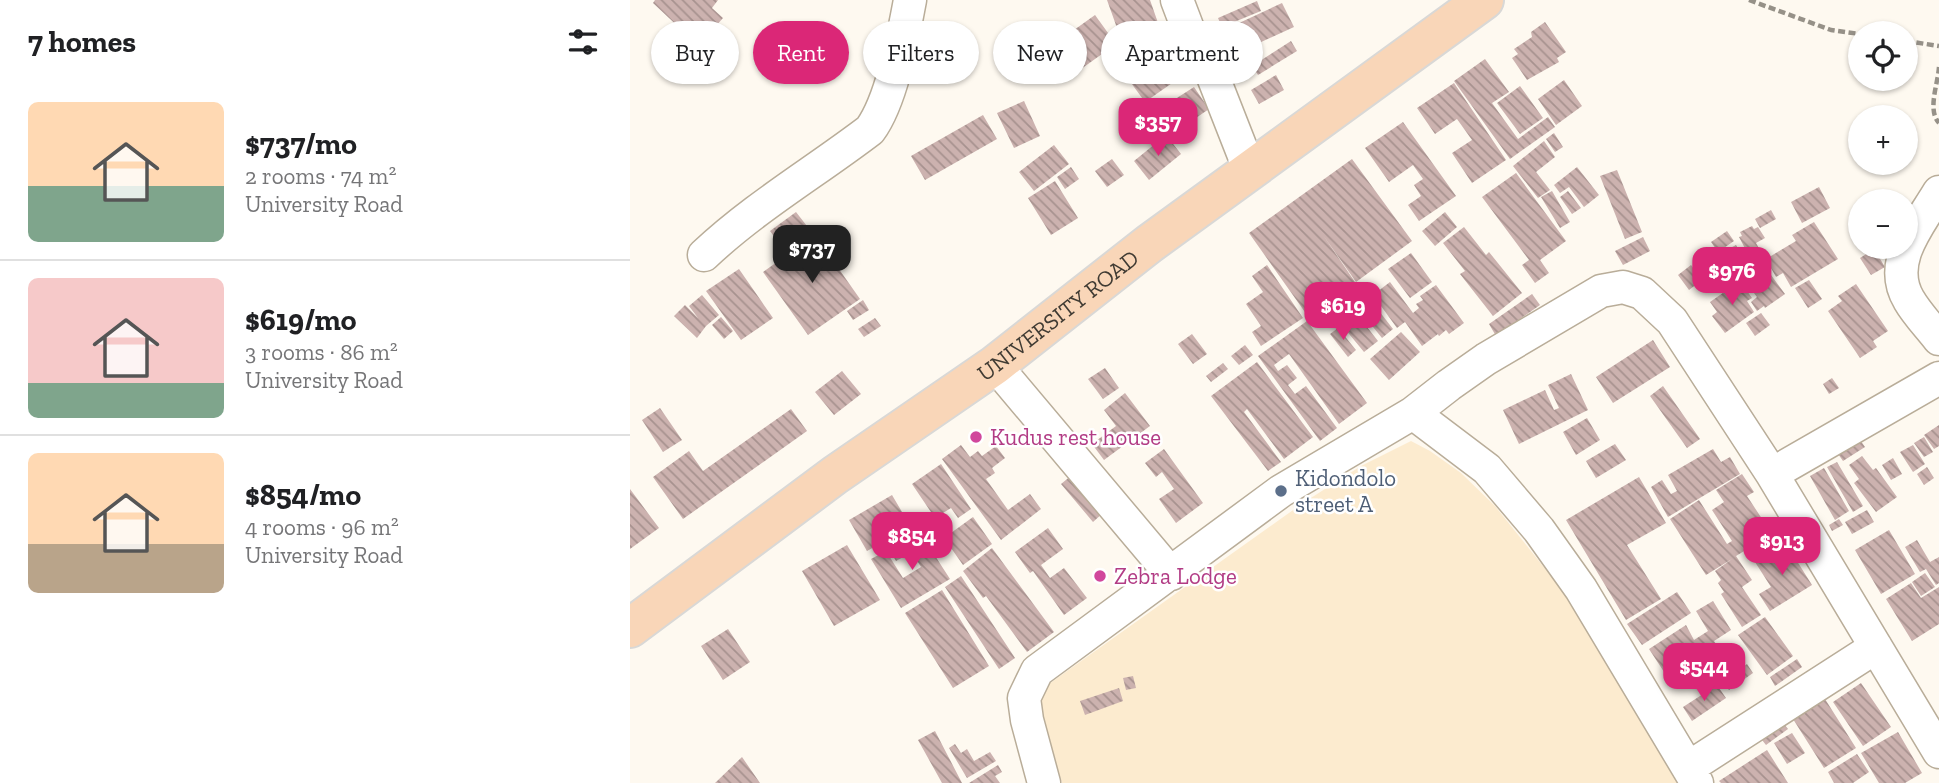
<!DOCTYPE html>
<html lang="en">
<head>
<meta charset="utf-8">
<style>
  body { margin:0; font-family:"Zilla Slab",serif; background:#f2f2f2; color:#202124; height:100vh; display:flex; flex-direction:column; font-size:26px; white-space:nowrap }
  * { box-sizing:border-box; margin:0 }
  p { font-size:23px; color:#757577 }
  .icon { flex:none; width:38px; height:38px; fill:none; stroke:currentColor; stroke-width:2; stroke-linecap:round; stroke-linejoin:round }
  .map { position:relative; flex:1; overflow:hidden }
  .details { display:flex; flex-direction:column; background:#fff; width:630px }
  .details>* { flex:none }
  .banner { position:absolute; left:21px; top:21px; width:665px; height:63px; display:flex; gap:14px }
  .controls { position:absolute; left:1218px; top:21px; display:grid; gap:14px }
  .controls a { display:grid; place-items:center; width:70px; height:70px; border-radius:50%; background:#fff; box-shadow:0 2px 5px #0004; font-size:35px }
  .price { position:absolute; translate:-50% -60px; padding:0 16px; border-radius:14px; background:#db2777; color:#fff; font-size:23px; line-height:46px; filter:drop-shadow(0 2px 4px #0008) }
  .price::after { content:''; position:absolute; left:50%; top:42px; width:21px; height:16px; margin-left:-10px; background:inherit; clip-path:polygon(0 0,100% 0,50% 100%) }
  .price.on { background:#222; color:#fff }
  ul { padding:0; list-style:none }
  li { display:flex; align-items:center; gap:21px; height:175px; padding:0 28px }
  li+li { border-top:2px solid #e0e0e0 }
  li span { display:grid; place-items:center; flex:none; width:196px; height:140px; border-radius:10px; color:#555 }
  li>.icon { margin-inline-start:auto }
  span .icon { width:84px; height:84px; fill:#fffc; stroke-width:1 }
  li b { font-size:30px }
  h2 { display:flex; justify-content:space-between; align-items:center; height:84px; padding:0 28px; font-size:30px }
  .pill { padding:0 24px; border-radius:32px; background:#fff; box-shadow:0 2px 5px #0004; font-size:24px; line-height:63px }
  .pill.on { background:#db2777; color:#fff }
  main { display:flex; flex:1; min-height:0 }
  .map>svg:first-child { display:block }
</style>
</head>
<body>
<main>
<section class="details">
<h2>7 homes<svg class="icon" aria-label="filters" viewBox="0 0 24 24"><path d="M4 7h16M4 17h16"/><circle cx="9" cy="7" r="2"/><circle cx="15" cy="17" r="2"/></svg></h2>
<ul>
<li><span style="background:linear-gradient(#ffd9b3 60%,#7fa58c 0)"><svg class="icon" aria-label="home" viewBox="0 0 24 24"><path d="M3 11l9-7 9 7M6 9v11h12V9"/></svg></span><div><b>$737/mo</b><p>2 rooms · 74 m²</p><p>University Road</p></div></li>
<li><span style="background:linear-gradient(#f6c9c9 75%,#7fa58c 0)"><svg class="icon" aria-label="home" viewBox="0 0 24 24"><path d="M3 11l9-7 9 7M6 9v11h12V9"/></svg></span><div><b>$619/mo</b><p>3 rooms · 86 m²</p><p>University Road</p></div></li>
<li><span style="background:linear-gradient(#ffd9b3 65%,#b9a48a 0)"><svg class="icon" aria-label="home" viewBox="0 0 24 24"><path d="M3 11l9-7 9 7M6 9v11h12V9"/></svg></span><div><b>$854/mo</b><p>4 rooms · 96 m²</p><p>University Road</p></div></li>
</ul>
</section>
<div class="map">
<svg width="1309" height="783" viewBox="0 0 1309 783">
  <defs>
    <pattern id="building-back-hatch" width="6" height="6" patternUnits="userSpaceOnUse" patternTransform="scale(1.75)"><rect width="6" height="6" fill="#ccb2af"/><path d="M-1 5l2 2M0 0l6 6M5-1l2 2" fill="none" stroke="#a7928f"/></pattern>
  </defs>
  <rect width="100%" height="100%" fill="#fef9f0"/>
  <!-- built -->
  <path fill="#fcebcf" d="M781 441 800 451 831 473 865 506 944 605 1056 783H432L402 696 673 503 731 466Z"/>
  <!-- building -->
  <path fill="url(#building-back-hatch)" d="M25 0H88L82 8 93 18 77 36 65 26 55 33 23 3Z
    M477 0H520L534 40 496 53Z
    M627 1 631 11 592 27 588 18Z
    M652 3 664 27 605 54 594 30Z
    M465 15 486 44 437 79 416 50Z
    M915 22 936 52 927 58 929 62 897 80 882 58 888 54 884 49 902 37 901 32Z
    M661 41 667 51 628 75 622 66Z
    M537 48 555 74 515 102 496 76Z
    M855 59 879 92 862 103 888 139 918 117 925 127 880 159 824 81Z
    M646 75 654 90 629 104 621 90Z
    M934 80 952 106 926 125 908 99Z
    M824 83 876 160 842 183 822 153 842 140 827 119 805 134 787 108Z
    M890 86 913 118 890 134 867 103Z
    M564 87 579 109 541 135 525 112Z
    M394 101 410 136 384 148 367 113Z
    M353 115 367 139 295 180 281 156Z
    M773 122 826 196 789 221 778 205 791 196 784 185 793 179 783 165 759 182 735 148Z
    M924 133 933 147 925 152 916 139Z
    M536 135 551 154 519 180 504 161Z
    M914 141 925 157 906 172 920 190 908 198 883 166Z
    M424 145 439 164 404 191 389 172Z
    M482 159 494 175 477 187 465 171Z
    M722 159 782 241 726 282 693 235 725 282 677 315 619 233Z
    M441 167 449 179 435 189 427 177Z
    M947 167 969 195 954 207 939 187 930 193 924 185Z
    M987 170 1012 232 995 239 970 176Z
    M886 173 936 241 910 260 919 273 905 283 892 265 899 260 852 197Z
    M425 181 448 218 421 235 398 198Z
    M1189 187 1200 208 1172 223 1161 202Z
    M922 191 940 222 930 228 911 197Z
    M938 191 951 208 942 214 930 197Z
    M1141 210 1146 219 1130 228 1125 219Z
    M166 212 180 230 154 250 140 231Z
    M815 212 827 227 805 246 792 231Z
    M1184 222 1208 259 1161 287 1153 273 1146 277 1136 259 1166 241 1162 235Z
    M1122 226 1124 229 1128 227 1135 238 1126 243 1131 252 1120 258 1109 237 1112 236 1110 232Z
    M834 227 856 255 859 252 892 293 863 316 830 274 835 271 813 243Z
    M1097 231 1104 241 1088 252 1081 242Z
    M185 235 230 299 178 335 133 272Z
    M1013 237 1020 251 993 265 985 251Z
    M1106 245 1113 258 1098 266 1091 253Z
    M1244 249 1255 267 1241 275 1230 258Z
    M781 253 802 282 780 298 758 269Z
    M1133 264 1155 294 1135 308 1134 306 1127 311 1121 302 1127 297 1113 278Z
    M637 265 673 318 631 346 622 332 631 326 616 304 633 292 622 276Z
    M1061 265 1072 280 1059 290 1048 275Z
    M109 269 143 318 111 340 76 291Z
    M1179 280 1192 299 1178 308 1165 288Z
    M1110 281 1122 298 1117 301 1124 312 1095 333 1082 316 1087 312 1080 302Z
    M760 282 783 313 789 308 786 304 793 300 790 296 806 285 834 323 819 334 816 330 809 336 808 334 792 346 775 322 767 328 743 295Z
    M1226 284 1258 331 1243 341 1247 347 1230 358 1198 311 1212 301 1208 296Z
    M729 285 763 329 752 338 726 306 698 327 689 316Z
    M902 294 910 305 866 336 859 324Z
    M72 295 89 315 76 326 67 338 44 316 55 305 68 318 59 306Z
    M233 300 239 310 223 320 217 311Z
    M1131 313 1140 325 1125 336 1116 323Z
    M91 317 103 331 94 339 82 325Z
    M729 317 748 341 734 352 715 329Z
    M245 318 251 326 234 337 228 329Z
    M677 321 737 403 709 424 659 354 644 365 648 371 657 365 667 378 658 385 665 394 676 386 707 428 690 441 628 356Z
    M708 328 726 350 718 357 700 334Z
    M771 332 790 352 759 380 740 359Z
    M562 334 577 354 563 364 548 344Z
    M1023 340 1040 367 983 403 966 377Z
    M615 345 623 355 609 365 601 356Z
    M627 362 683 437 654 459 617 409 614 412 651 462 638 471 581 396Z
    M593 363 598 369 581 382 576 376Z
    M475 368 489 388 473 399 458 379Z
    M212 371 231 394 204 415 185 392Z
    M941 374 958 410 889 444 873 410 915 390 924 410 929 408 918 385Z
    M1202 378 1209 388 1199 394 1193 384Z
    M1033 386 1070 439 1057 448 1020 396Z
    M495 393 520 426 474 460 462 444 486 426 474 410Z
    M30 408 52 440 33 452 12 420Z
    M161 409 177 431 53 519 23 477 59 451 73 471Z
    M957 418 970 440 946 455 933 432Z
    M1309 425V446L1304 449 1294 435Z
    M1228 437 1235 447 1213 461 1206 451Z
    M1294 437 1303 452 1294 457 1284 443Z
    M985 444 996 460 966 478 956 461Z
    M331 445 340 457 348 451 352 456 366 446 375 458 362 468 365 473 356 479 378 510 400 494 411 509 371 540 312 459Z
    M1283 445 1295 464 1283 472 1270 452Z
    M534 449 573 503 546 523 529 499 544 489 532 472 526 477 515 463Z
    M1083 449 1091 462 1100 457 1110 474 1038 517 1021 487 1032 480 1041 494 1047 491 1038 475Z
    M1232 456 1243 470 1246 468 1267 497 1246 512 1224 483 1229 479 1219 465Z
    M1263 458 1272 474 1261 480 1252 465Z
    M1207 462 1233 506 1223 512 1197 467Z
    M311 464 341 509 328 518 321 508 305 518 282 484Z
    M1297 467 1304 478 1294 485 1287 474Z
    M1194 468 1219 511 1205 520 1180 476Z
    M1112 474 1124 492 1117 496 1142 534 1106 556 1122 580 1112 587 1131 615 1112 627 1091 594 1094 592 1088 583 1091 580 1085 571 1102 559 1076 575 1040 519 1069 500 1097 544 1102 541 1082 510 1094 502 1086 490Z
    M442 475 474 512 463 522 431 484Z
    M1009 477 1036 523 997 545 1031 599 996 620 936 520Z
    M0 489 29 528 0 549Z
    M262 495 275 517 256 527 262 537 237 551 219 520Z
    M1237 510 1244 522 1222 534 1215 522Z
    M343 517 362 544 333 565 314 538Z
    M1209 519 1213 525 1202 531 1199 525Z
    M418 528 433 549 411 565 420 578 434 568 457 598 434 615 403 571 400 573 385 552Z
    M1259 530 1285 574 1251 594 1225 550Z
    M289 531 320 579 271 608 241 559 256 551 273 578 291 567 274 541Z
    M1287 540 1300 562 1309 557V583L1306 585 1296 569 1290 572 1275 547Z
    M1155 542 1182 585 1140 611 1129 594 1141 587 1125 562Z
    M270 543 277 555 266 561 259 549Z
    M217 545 250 600 204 626 172 571Z
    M362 548 424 632 397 652 356 596 353 598 333 571Z
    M1295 573 1305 587 1291 596 1282 582Z
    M331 576 385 658 369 669 315 587Z
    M1281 583 1291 598 1309 587V624L1282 641 1256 599Z
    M312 590 359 666 323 688 275 613Z
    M1047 592 1061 613 1012 645 997 624Z
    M1083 601 1101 630 1084 641 1088 647 1038 678 1019 649 1056 625 1064 640 1078 631 1066 611Z
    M1135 617 1163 656 1137 675 1108 635Z
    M98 629 120 662 93 680 71 646Z
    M1167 659 1172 667 1145 686 1140 677Z
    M1117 664 1123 673 1099 690 1093 682Z
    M503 676 506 688 496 690 493 678Z
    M1231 683 1261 727 1233 746 1203 702Z
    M1087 685 1096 698 1062 721 1053 707Z
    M489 688 493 701 455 715 450 701Z
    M1195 699 1226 748 1194 768 1163 719Z
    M1150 719 1158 729 1136 745 1128 735Z
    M305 731 332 783H312L288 740Z
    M1268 732 1292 773 1275 783H1249L1231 753Z
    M1162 733 1175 753 1157 764 1144 743Z
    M325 744 331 753 337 749 344 761 360 752 366 761 337 778 319 748Z
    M1137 750 1158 783H1091L1089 781Z
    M1227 754 1239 772 1223 783H1204L1198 772Z
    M112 757 130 783H85Z
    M368 765 372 772 365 776 370 783H339Z"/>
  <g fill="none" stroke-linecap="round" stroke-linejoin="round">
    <defs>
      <path id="minor" d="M547 0 558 29 580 69 620 171
        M1309 192C1290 224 1256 262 1279 300 1287 314 1299 326 1309 339
        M74 255C125 207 185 172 240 130 262 100 273 37 280 0
        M365 365 541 574
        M783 413 857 469 909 530 951 589 1067 783
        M1142 474 1309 378
        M1058 768 1246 647
        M414 783 397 720 394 698 407 671 651 491 783 413 819 385 856 359 971 291 993 287 1012 293 1042 321 1142 474 1309 752"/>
      <g id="major">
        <path id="s1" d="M0 628 205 475 365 365 519 244 854 0"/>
      </g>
    </defs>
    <!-- minor casing -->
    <use href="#minor" stroke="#b9ad99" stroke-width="35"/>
    <!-- major casing -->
    <use href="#major" stroke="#d9d8d6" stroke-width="42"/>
    <!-- path -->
    <path stroke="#969188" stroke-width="4.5" stroke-dasharray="7 3.5" stroke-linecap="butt" d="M1119 0 1201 30 1230 34
      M1276 41 1309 46
      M1309 67C1308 84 1297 110 1309 123"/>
    <!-- minor -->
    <use href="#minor" stroke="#fff" stroke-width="32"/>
    <!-- major -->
    <use href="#major" stroke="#f9d6b8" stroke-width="38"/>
  </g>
  <!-- markers -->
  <g fill="#d1479c" stroke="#fff" stroke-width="2.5">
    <circle cx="346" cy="437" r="7"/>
    <circle cx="470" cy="576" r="7"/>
  </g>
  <circle fill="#5c6f8a" stroke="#fff" stroke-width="2.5" cx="651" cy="491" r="7"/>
  <g text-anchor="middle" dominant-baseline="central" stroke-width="5" stroke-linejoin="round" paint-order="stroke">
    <!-- street labels -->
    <g font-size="23" fill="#403b33" stroke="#fff">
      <text stroke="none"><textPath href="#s1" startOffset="530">UNIVERSITY ROAD</textPath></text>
    </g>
    <!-- hotel labels -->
    <g font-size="23" fill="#b23c85" stroke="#fff" text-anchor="start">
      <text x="360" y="437">Kudus rest house</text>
      <text x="484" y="576">Zebra Lodge</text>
    </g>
    <!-- service labels -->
    <g font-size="23" fill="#4e5e75" stroke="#fff" text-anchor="start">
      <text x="665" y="478">Kidondolo<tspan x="665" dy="26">street A</tspan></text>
    </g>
  </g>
</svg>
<div class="controls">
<a><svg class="icon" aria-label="locate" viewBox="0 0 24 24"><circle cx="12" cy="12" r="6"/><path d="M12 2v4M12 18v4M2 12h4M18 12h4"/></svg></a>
<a>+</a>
<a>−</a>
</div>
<b class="price" style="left:528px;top:158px">$357</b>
<b class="price on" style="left:182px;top:285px">$737</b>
<b class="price" style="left:1102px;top:307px">$976</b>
<b class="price" style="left:713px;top:342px">$619</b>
<b class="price" style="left:282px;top:572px">$854</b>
<b class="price" style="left:1152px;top:577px">$913</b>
<b class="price" style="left:1074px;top:703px">$544</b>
<div class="banner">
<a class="pill">Buy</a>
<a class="pill on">Rent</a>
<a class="pill">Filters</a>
<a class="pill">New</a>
<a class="pill">Apartment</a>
</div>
</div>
</main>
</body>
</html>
